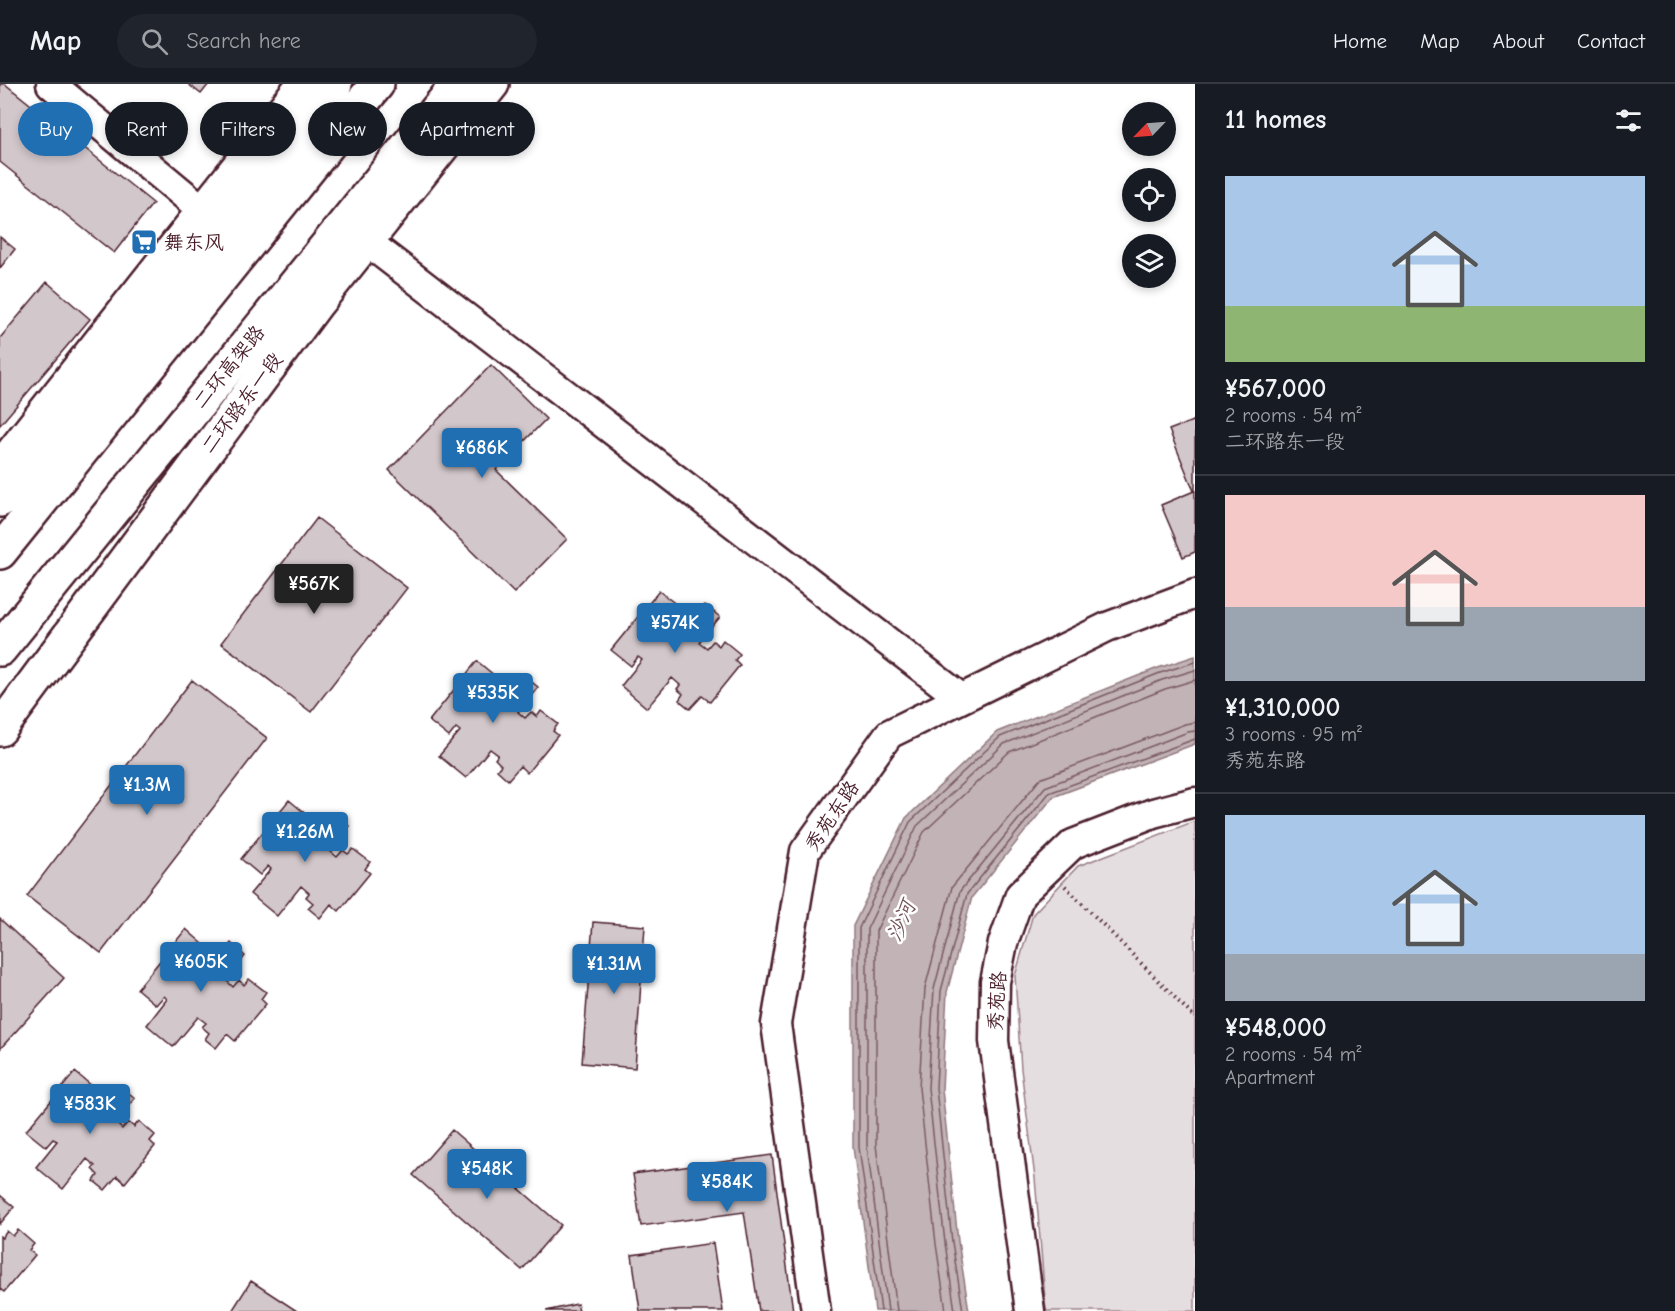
<!DOCTYPE html>
<html lang="en">
<head>
<meta charset="utf-8">
<style>
  body { margin:0; font-family:"Comic Neue","LXGW WenKai TC",sans-serif; background:#20242c; color:#f1f3f6; height:100vh; display:flex; flex-direction:column; font-size:22px; white-space:nowrap }
  * { box-sizing:border-box; margin:0 }
  p { font-size:20px; color:#9ea1a6 }
  .icon { flex:none; width:33px; height:33px; fill:none; stroke:currentColor; stroke-width:2; stroke-linecap:round; stroke-linejoin:round }
  .map { position:relative; flex:1; overflow:hidden }
  .details { display:flex; flex-direction:column; background:#171b24; width:480px }
  .details>* { flex:none }
  .banner { position:absolute; left:18px; top:18px; width:570px; height:54px; display:flex; gap:12px }
  .needle { width:39px; rotate:245deg }
  .fabs { position:absolute; left:1122px; top:18px; display:grid; gap:12px }
  .fabs a { display:grid; place-items:center; width:54px; height:54px; border-radius:50%; background:#171b24; box-shadow:0 3px 9px #0003; font-size:30px }
  .price { position:absolute; translate:-50% -51px; padding:0 14px; border-radius:6px; background:#1f6fb2; color:#fff; font-size:20px; line-height:39px; filter:drop-shadow(0 2px 3px #0008) }
  .price::after { content:''; position:absolute; left:50%; top:36px; width:18px; height:14px; margin-left:-9px; background:inherit; clip-path:polygon(0 0,100% 0,50% 100%) }
  .price.active { background:#222; color:#fff }
  ul { padding:0; list-style:none }
  li { display:grid; align-content:center; gap:12px; height:318px; padding:0 30px }
  li+li { border-top:2px solid #363941 }
  li span { display:grid; place-items:center; height:186px; border-radius:0px; color:#555 }
  li>.icon { margin-inline-start:auto }
  span .icon { width:108px; height:108px; fill:#fffc; stroke-width:1 }
  li b { font-size:26px }
  h2 { display:flex; justify-content:space-between; align-items:center; height:72px; padding:0 30px; font-size:26px }
  .pill { padding:0 21px; border-radius:27px; background:#171b24; box-shadow:0 3px 9px #0003; font-size:21px; line-height:54px }
  .pill.active { background:#1f6fb2; color:#fff }
  header { display:flex; align-items:center; gap:36px; box-sizing:border-box; height:84px; padding:0 30px; background:#171b24; border-bottom:2px solid #363941 }
  header strong { font-size:28px }
  nav { display:flex; gap:33px; margin-inline-start:auto; font-size:21px }
  .search { width:420px; height:54px; background:#20242c; display:flex; align-items:center; gap:15px; box-sizing:border-box; padding:0 21px; border-radius:33px; color:#9ea1a6; font-size:22px }
  main { display:flex; flex:1; min-height:0 }
  .map>svg:first-child { display:block }
</style>
</head>
<body>
<header>
<strong>Map</strong>
<div class="search"><svg class="icon" aria-label="search" viewBox="0 0 24 24"><circle cx="10" cy="10" r="6"/><path d="M15 15l6 6"/></svg>Search here</div>
<nav><a>Home</a><a>Map</a><a>About</a><a>Contact</a></nav>
</header>
<main>
<div class="map">
<svg width="1195" height="1227" viewBox="0 0 1195 1227">
  <rect width="100%" height="100%" fill="#fff"/>
  <filter id="ink" filterUnits="userSpaceOnUse"><feTurbulence type="fractalNoise" baseFrequency=".0167" numOctaves="2"/><feDisplacementMap in="SourceGraphic" scale="12" xChannelSelector="R" yChannelSelector="G"/><feConvolveMatrix kernelMatrix="1 2 1 2 8 2 1 2 1" color-interpolation-filters="sRGB"/></filter>
  <g filter="url(#ink)">
    <!-- green -->
    <path fill="#e5dee0" stroke="#987e86" stroke-width="1.5" d="M1195 737V1227H1046L1035 1094 1021 985 1015 892 1033 830 1078 782Z"/>
    <!-- water -->
    <path fill="#c1b3b6" stroke="#91787e" stroke-width="1.5" d="M1195 572V660L1053 713 972 813 947 908 942 1005 958 1157 969 1227H875L853 1063V842L906 734 997 648 1158 584Z"/>
    <g fill="none" stroke-linecap="round" stroke-linejoin="round">
      <!-- shore -->
      <path stroke="#7a5a63" stroke-width="1.5" d="M881 1227 859 1063V844L910 738 1000 653 1160 589 1195 578
        M888 1227 867 1062V845L917 742 1004 660 1162 596 1195 586
        M897 1227 876 1061V847L924 748 1009 668 1165 605 1195 596
        M946 1227 936 1160 919 1004 925 904 952 803 1040 695 1185 640 1195 638
        M955 1227 945 1159 928 1004 934 905 960 807 1045 703 1188 648 1195 647
        M963 1227 952 1158 936 1004 941 907 967 810 1049 709 1195 655"/>
    </g>
    <!-- building -->
    <path fill="#d2c7cb" stroke="#4a1f2b" stroke-width="1.5" d="M0 0H5L153 119 114 169 0 78Z
      M188 0H209L201 10Z
      M0 153 15 165 0 184Z
      M47 198 90 235 0 341V254Z
      M491 281 546 335 496 386 567 455 514 509 389 386Z
      M1195 336V468L1183 473 1161 421 1194 407 1169 346Z
      M317 434 407 504 311 628 221 559Z
      M659 507 677 521 670 529 678 536 689 522 698 529 705 521 720 533 699 558 707 564 713 557 719 562 723 556 740 570 735 576 740 581 710 618 702 612 690 625 679 616 683 610 677 605 680 601 672 594 647 624 621 602 642 576 638 573 631 582 611 566Z
      M477 577 495 592 488 600 496 606 507 592 516 600 523 591 538 603 518 628 525 634 531 628 537 633 541 627 558 640 553 647 558 651 527 689 520 682 508 696 497 686 501 681 495 675 498 671 490 665 466 694 439 672 460 647 456 644 449 653 429 637Z
      M192 596 267 654 101 869 27 812Z
      M289 716 306 730 300 738 308 744 319 730 328 738 335 729 349 742 329 766 337 773 343 766 348 770 353 765 370 778 365 785 370 789 339 827 331 820 320 834 308 824 313 819 306 813 309 809 301 802 277 832 250 810 271 785 268 782 260 791 241 775Z
      M0 835 64 894 0 965Z
      M593 838 645 842 635 984 582 979Z
      M186 845 203 860 196 868 204 874 215 861 224 868 231 859 245 872 226 896 233 903 239 896 244 901 249 895 266 908 261 915 266 920 235 957 227 950 216 964 205 955 209 949 202 943 206 939 198 933 173 963 147 941 167 915 164 912 156 921 137 905Z
      M75 988 92 1002 85 1010 93 1017 104 1003 113 1010 120 1002 135 1014 115 1038 122 1045 128 1038 134 1043 139 1037 155 1051 150 1057 155 1062 125 1099 117 1092 105 1106 94 1097 98 1091 92 1085 95 1082 87 1075 63 1105 36 1083 57 1057 53 1055 46 1063 26 1047Z
      M452 1046 561 1141 522 1186 413 1091Z
      M772 1071 793 1227H759L744 1128 641 1142 633 1090Z
      M0 1111 14 1123 0 1140Z
      M18 1146 34 1160 29 1166 35 1171 4 1208 0 1205V1152L2 1154 7 1147 13 1152Z
      M713 1159 723 1227H640L632 1171Z
      M251 1197 297 1227H232Z
      M577 1220 579 1227H546Z"/>
    <g fill="none" stroke-linecap="round" stroke-linejoin="round">
      <defs>
        <path id="minor" d="M51 0 205 128
          M366 157 961 614
          M816 1227 776 940 805 767 889 650 1107 543 1195 510
          M1030 1227 994 957 995 898 1003 859 1020 811 1073 760 1153 729 1195 718"/>
        <path id="major" d="M0 385 304 0
          M0 645 316 220 492 0"/>
        <path id="highway" d="M0 416 335 0
          M0 468 377 0
          M0 565 458 0"/>
      </defs>
      <!-- minor casing -->
      <use href="#minor" stroke="#4a1f2b" stroke-width="33"/>
      <!-- major casing -->
      <use href="#major" stroke="#4a1f2b" stroke-width="38"/>
      <!-- highway casing -->
      <use href="#highway" stroke="#4a1f2b" stroke-width="38"/>
      <!-- path -->
      <path stroke="#4a1f2b" stroke-width="4" stroke-dasharray="1.5 4.5" stroke-linecap="butt" d="M1065 802 1195 934"/>
      <!-- minor -->
      <use href="#minor" stroke="#fff" stroke-width="28"/>
      <!-- major -->
      <use href="#major" stroke="#fff" stroke-width="33"/>
      <!-- highway -->
      <use href="#highway" stroke="#fff" stroke-width="33"/>
    </g>
  </g>
  <!-- icons -->
  <defs>
    <symbol id="supermarket-square" viewBox="-11 -11 22 22"><rect x="-9" y="-9" width="18" height="18" rx="4" fill="#1f6fb2" stroke="#fff"/><path d="M-6-5.5h2.5l.6 2H6L4.5 2H-2.5L-4.4-4H-6ZM-1.5 3.2a1.3 1.3 0 1 0 .1 0ZM3 3.2a1.3 1.3 0 1 0 .1 0Z" fill="#fff"/></symbol>
  </defs>
  <g fill-rule="evenodd">
    <use href="#supermarket-square" x="129" y="143" width="30" height="30"/>
  </g>
  <g text-anchor="middle" dominant-baseline="central" stroke-width="5" stroke-linejoin="round" paint-order="stroke">
    <!-- poi labels -->
    <g font-size="20" fill="#4a1f2b" stroke="#fff" text-anchor="start">
      <text x="164" y="158">舞东风</text>
    </g>
    <!-- street labels -->
    <g font-size="20" fill="#4a1f2b" stroke="#fff">
      <text transform="translate(229 283) rotate(-51)">二环高架路</text>
      <text transform="translate(242 319) rotate(-53)">二环路东一段</text>
      <text transform="translate(832 732) rotate(-56)">秀苑东路</text>
      <text transform="translate(997 917) rotate(-86)">秀苑路</text>
    </g>
    <!-- water labels -->
    <g font-size="21" font-style="italic" fill="#74535c" stroke="#fff">
      <text transform="translate(901 837) rotate(-67)">沙河</text>
    </g>
  </g>
</svg>
<div class="fabs">
<a><svg class="needle" viewBox="-14 -14 28 28"><path d="M0-13l5 13h-10z" fill="#e53935"/><path d="M0 13l5-13h-10z" fill="#9ea1a6"/></svg></a>
<a><svg class="icon" aria-label="locate" viewBox="0 0 24 24"><circle cx="12" cy="12" r="6"/><path d="M12 2v4M12 18v4M2 12h4M18 12h4"/></svg></a>
<a><svg class="icon" aria-label="layers" viewBox="0 0 24 24"><path d="M12 4l9 5-9 5-9-5zM3 14l9 5 9-5"/></svg></a>
</div>
<b class="price" style="left:482px;top:395px">¥686K</b>
<b class="price active" style="left:314px;top:531px">¥567K</b>
<b class="price" style="left:675px;top:570px">¥574K</b>
<b class="price" style="left:493px;top:640px">¥535K</b>
<b class="price" style="left:147px;top:732px">¥1.3M</b>
<b class="price" style="left:305px;top:779px">¥1.26M</b>
<b class="price" style="left:201px;top:909px">¥605K</b>
<b class="price" style="left:614px;top:911px">¥1.31M</b>
<b class="price" style="left:90px;top:1051px">¥583K</b>
<b class="price" style="left:487px;top:1116px">¥548K</b>
<b class="price" style="left:727px;top:1129px">¥584K</b>
<div class="banner">
<a class="pill active">Buy</a>
<a class="pill">Rent</a>
<a class="pill">Filters</a>
<a class="pill">New</a>
<a class="pill">Apartment</a>
</div>
</div>
<section class="details">
<h2>11 homes<svg class="icon" aria-label="filters" viewBox="0 0 24 24"><path d="M4 7h16M4 17h16"/><circle cx="9" cy="7" r="2"/><circle cx="15" cy="17" r="2"/></svg></h2>
<ul>
<li><span style="background:linear-gradient(#a9c7e8 70%,#8fb573 0)"><svg class="icon" aria-label="home" viewBox="0 0 24 24"><path d="M3 11l9-7 9 7M6 9v11h12V9"/></svg></span><div><b>¥567,000</b><p>2 rooms · 54 m²</p><p>二环路东一段</p></div></li>
<li><span style="background:linear-gradient(#f6c9c9 60%,#9aa5b1 0)"><svg class="icon" aria-label="home" viewBox="0 0 24 24"><path d="M3 11l9-7 9 7M6 9v11h12V9"/></svg></span><div><b>¥1,310,000</b><p>3 rooms · 95 m²</p><p>秀苑东路</p></div></li>
<li><span style="background:linear-gradient(#a9c7e8 75%,#9aa5b1 0)"><svg class="icon" aria-label="home" viewBox="0 0 24 24"><path d="M3 11l9-7 9 7M6 9v11h12V9"/></svg></span><div><b>¥548,000</b><p>2 rooms · 54 m²</p><p>Apartment</p></div></li>
</ul>
</section>
</main>
</body>
</html>
